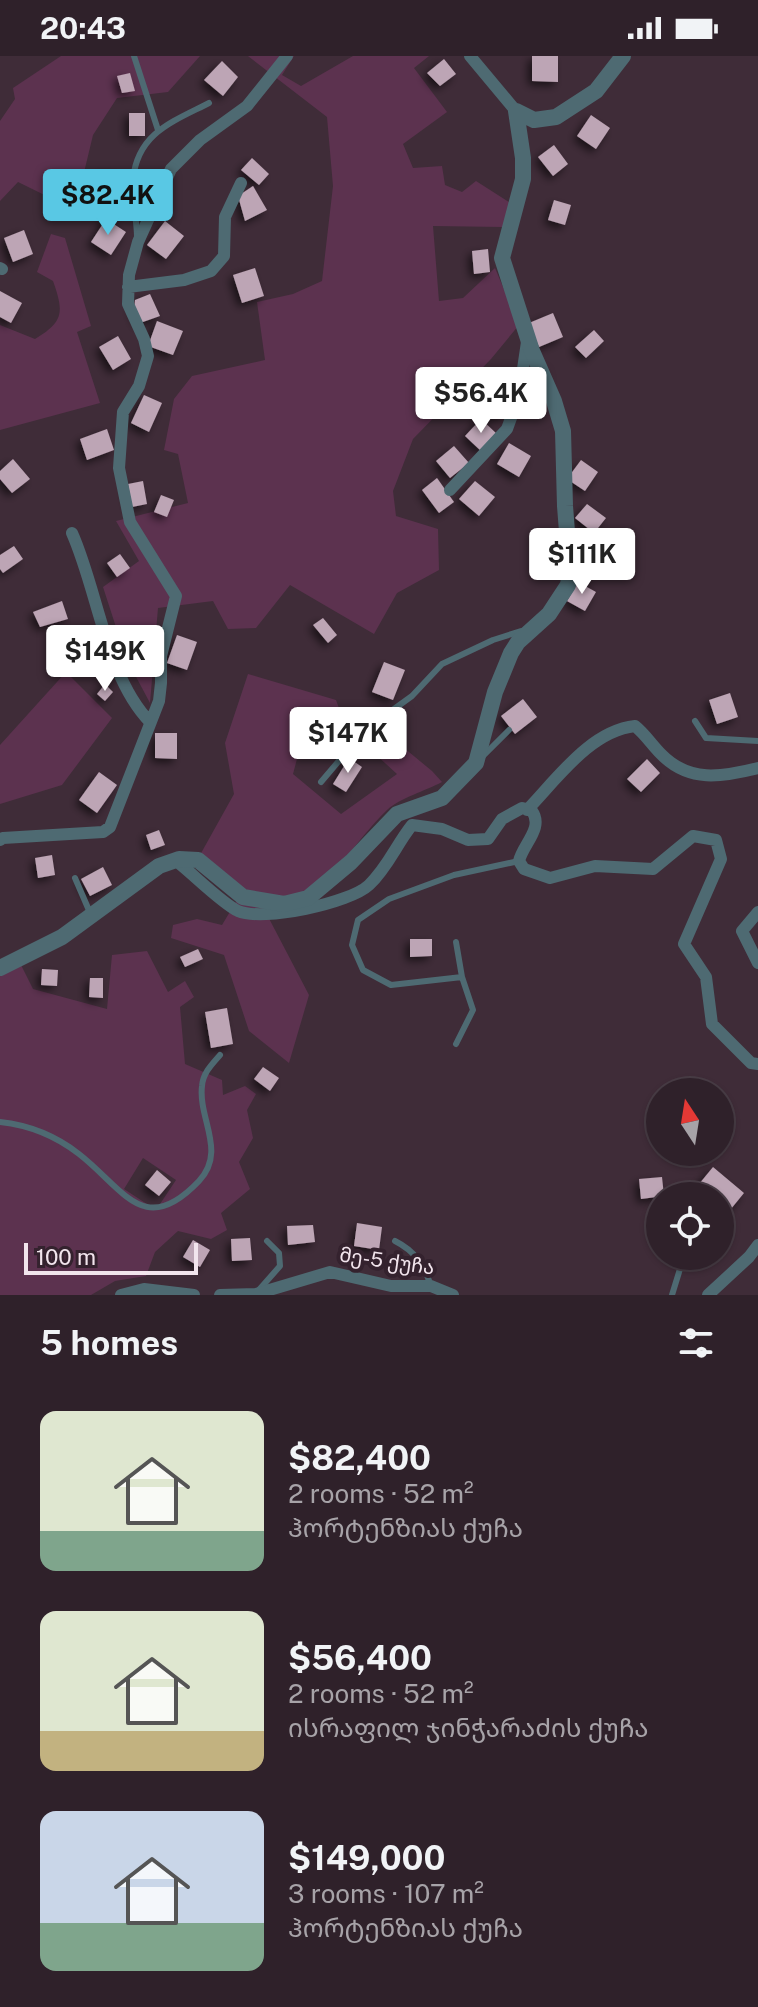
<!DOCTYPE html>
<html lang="en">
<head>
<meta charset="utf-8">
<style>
  body { margin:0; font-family:"Public Sans","Noto Sans Georgian",sans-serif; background:#3b2e36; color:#f1f3f6; height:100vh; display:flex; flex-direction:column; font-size:30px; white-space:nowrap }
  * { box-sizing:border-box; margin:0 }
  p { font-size:26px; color:#a7a3a8 }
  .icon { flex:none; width:44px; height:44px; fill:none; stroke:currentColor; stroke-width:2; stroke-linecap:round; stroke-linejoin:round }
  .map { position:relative; height:1239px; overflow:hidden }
  .details { display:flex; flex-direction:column; background:#2f212a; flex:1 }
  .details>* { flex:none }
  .needle { width:52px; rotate:348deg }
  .tools { position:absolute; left:646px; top:1022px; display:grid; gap:16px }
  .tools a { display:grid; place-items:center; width:88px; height:88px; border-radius:50%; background:#2f212a; box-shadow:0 2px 6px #0004,0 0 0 2px #4a3e47; font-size:40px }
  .scale { position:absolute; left:24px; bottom:20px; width:174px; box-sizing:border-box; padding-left:8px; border:4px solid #f2e5ed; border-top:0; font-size:22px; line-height:28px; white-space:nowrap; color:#f2e5ed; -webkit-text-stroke:6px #34222e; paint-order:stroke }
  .price { position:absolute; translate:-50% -68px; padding:0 18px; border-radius:8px; background:#fff; color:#222; font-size:26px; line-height:52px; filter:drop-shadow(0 2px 4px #0008) }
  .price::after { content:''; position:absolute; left:50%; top:48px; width:24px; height:18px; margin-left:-12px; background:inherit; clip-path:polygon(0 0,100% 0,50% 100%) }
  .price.selected { background:#59c8e4; color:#111 }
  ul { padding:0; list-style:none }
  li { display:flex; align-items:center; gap:24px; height:200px; padding:0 40px }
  li span { display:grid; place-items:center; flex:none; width:224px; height:160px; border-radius:16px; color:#555 }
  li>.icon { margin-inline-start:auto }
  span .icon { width:96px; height:96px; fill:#fffc; stroke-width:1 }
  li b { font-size:34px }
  h2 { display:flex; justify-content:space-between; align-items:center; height:96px; padding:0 40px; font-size:34px }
  .status { display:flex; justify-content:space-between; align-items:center; height:56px; padding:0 40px; background:#2f212a; direction:ltr }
  .status svg { height:22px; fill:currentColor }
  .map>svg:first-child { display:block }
</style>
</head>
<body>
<div class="status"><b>20:43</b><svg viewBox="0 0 49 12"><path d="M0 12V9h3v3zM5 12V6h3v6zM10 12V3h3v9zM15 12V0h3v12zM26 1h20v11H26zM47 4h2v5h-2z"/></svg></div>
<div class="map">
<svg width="758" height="1239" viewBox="0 0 758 1239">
  <defs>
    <filter id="shadow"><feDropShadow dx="-4" dy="4" stdDeviation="4" flood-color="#0009"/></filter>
  </defs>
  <rect width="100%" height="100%" fill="#3f2c38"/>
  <!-- green -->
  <path fill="#5c324f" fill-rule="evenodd" d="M61 0H200L168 36 117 42 93 79 75 154 18 126 0 145V65L15 43 13 32Z
    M248 0H294L282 19 301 30 353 0H429L414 12 447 56 403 88 413 112 442 110 445 129 462 136 476 125 512 148 503 171 433 170 439 245 463 242 495 212 519 269 491 303 413 383 393 435 396 460 438 473 439 514 397 537 374 578 290 529 256 572 228 573 213 545 158 552 150 647 126 602 103 531 139 505 116 465 188 447 178 398 164 394 174 343 192 320 265 304 257 246 293 238 322 225 333 130 327 61Z
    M51 178 65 182 91 270 77 276 100 347 0 374V269L35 283C64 266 64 256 53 225L37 216Z
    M66 616 112 662 62 729 0 748V689Z
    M248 618 336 644 343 663 301 688 293 718 341 758 397 718 374 697 392 682 432 715 442 726C425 735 400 742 387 754 346 793 318 861 248 838 234 833 212 810 200 799L234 738 225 687Z
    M237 844 263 851 309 939 289 1007 249 975 224 899 171 882 173 869 197 863 222 869Z
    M147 895 168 936 185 925 194 941 180 951 185 1008 222 1024 223 1039 245 1030 256 1038 247 1054 253 1082 239 1106 250 1133 221 1157 227 1174 211 1183 178 1175 155 1196 146 1220 115 1225 91 1239H0V916L20 907 33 933 107 953 112 899ZM143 1102 176 1124 156 1154 124 1133Z"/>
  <!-- building -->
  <path fill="#bda5b5" filter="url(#shadow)" d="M532 0H558V26L532 25Z
    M444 3 456 18 440 30 427 17Z
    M222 5 238 21 223 40 204 24Z
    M130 17 135 35 122 37 117 20Z
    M129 57H145V80H129Z
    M591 59 610 72 596 93 577 80Z
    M554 89 568 108 553 120 538 101Z
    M252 102 269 118 259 129 241 114Z
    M103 114 132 119 127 145 98 139Z
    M253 130 267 154 245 165 238 140Z
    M554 144 571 149 565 169 548 164Z
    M106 163 126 176 111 199 91 186Z
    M165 165 184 180 166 203 147 189Z
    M24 174 33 198 13 206 4 182Z
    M488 193 490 216 474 218 472 195Z
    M255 212 264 240 242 247 233 219Z
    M0 235 22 247 11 267 0 261Z
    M150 238 160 260 140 267 134 254 135 244Z
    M553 257 563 281 539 291 529 267Z
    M157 265 183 275 173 299 148 290Z
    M594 274 604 285 586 302 575 291Z
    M118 280 131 303 113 314 99 291Z
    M496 325 514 339 498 361 479 347Z
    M144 339 162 347 149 376 131 367Z
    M481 363 497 378 481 395 465 380Z
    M107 373 114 394 87 404 80 383Z
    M509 387 531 400 519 421 497 408Z
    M454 390 469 407 450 422 436 405Z
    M13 403 30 423 12 437 0 423V415Z
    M581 404 598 416 585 435 567 423Z
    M437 422 454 446 439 457 422 434Z
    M143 425 147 448 132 451 128 428Z
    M475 425 495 441 479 460 459 443Z
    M161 439 174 444 167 461 154 456Z
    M587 448 606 462 594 477 575 462Z
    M14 490 23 503 3 517 0 513V499Z
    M120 498 130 512 117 521 107 507Z
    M578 526 596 536 585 555 567 545Z
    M62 545 68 563 40 571 33 556Z
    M323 562 337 579 328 587 313 569Z
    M78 572 94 593 78 605 64 584Z
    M177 579 197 586 187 614 167 607Z
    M384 606 405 614 393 644 372 636Z
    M105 628 113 636 105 645 97 638Z
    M730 637 738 661 717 668 709 644Z
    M523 643 537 661 515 678 501 660Z
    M155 677H177V703L155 702Z
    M349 702 362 711 346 736 333 728Z
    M647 703 660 717 641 736 627 723Z
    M99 716 117 729 97 757 79 744Z
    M159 774 165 789 151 794 146 779Z
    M52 799 55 819 38 822 35 802Z
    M103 811 112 829 90 840 81 823Z
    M410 883H432V900L410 901Z
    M198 893 203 903 185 911 180 901Z
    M42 913 58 914 57 930 41 929Z
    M90 922H103V942L89 941Z
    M227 952 233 988 211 992 205 956Z
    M263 1011 279 1022 270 1035 254 1023Z
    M713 1111 744 1137 726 1159 720 1154V1140H704L695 1133Z
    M157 1114 171 1126 159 1140 145 1129Z
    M662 1121 664 1140 641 1143 639 1123Z
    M357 1167 382 1171 379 1194 354 1190Z
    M313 1169 315 1186 288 1189 287 1170Z
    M250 1182 252 1204 232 1205 231 1183Z
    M193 1184 210 1194 200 1211 183 1201Z"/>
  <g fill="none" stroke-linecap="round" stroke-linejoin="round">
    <!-- service -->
    <path stroke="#4e6a72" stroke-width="6" d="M134 0 158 74
      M137 181C137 162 131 142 133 123 138 77 172 66 209 47
      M695 665 706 682 758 685
      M481 702 509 674
      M321 726 365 674 412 640 442 608 493 584 521 575
      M75 822 91 859
      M456 886 462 921 391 929 363 914 352 889 358 864 389 843 454 819 519 805
      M456 988 473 954 462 921
      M0 1066C28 1069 56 1080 79 1098 124 1133 144 1183 199 1125 227 1095 198 1063 202 1030 203 1017 212 1008 220 999
      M655 1151 660 1157
      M395 1185C415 1195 424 1209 431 1230
      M258 1235 280 1210 279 1197 267 1185
      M672 1239 684 1200"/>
    <!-- minor -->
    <path stroke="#4e6a72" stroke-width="12" d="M470 0 516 55
      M0 212 2 213
      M128 231 184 224 211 215 224 200 225 161 241 127
      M450 434 507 373 519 340 527 286
      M72 477C98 535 106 621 150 666
      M527 754C557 723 590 675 635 670 645 678 652 689 661 698 689 727 722 721 758 712
      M0 784 3 782 103 776 110 771 159 645 161 627V600L176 540 130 466 119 412 123 356 139 330 148 300 144 283 128 248 129 219 138 186 171 113 200 84 247 50 287 0
      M179 803 180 808C196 821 222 847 238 855 263 866 350 847 369 829 388 811 396 789 412 769L442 773 468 784 488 783 502 763 522 752 532 755C544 772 523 788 519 805L524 813 550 822 595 810 653 813 693 780 716 784 721 803 684 888 706 921 712 968 751 1007 758 1008
      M758 856 742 875 758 907
      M121 1239 144 1233 194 1239
      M220 1239 256 1238 330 1216 391 1230H431L453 1239
      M708 1239 749 1201 758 1189"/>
    <!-- tertiary -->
    <path stroke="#4e6a72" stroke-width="16" d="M516 55 534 64 556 61 596 35 623 0
      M0 912 62 881 159 810 179 803 198 804 243 841 284 848 308 842 351 806 397 758 442 742 476 707 495 636 511 597 518 586 549 558 568 529 570 514 565 450 563 375 554 345 532 295 502 202 523 123V102L516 55"/>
  </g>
  <g text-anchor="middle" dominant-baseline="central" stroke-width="8" stroke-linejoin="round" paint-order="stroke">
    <!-- street labels -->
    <g font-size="20" fill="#f2e5ed" stroke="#34222e">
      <text transform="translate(387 1205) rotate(8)">მე-5 ქუჩა</text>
    </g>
  </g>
</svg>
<div class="tools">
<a><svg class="needle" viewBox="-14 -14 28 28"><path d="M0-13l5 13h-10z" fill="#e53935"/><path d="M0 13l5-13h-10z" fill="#a7a3a8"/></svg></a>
<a><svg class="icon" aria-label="locate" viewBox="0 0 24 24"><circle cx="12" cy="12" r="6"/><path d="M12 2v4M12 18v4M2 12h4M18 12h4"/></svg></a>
</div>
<div class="scale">100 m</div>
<b class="price selected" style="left:108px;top:181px">$82.4K</b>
<b class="price" style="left:481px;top:379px">$56.4K</b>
<b class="price" style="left:582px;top:540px">$111K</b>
<b class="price" style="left:105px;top:637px">$149K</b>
<b class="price" style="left:348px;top:719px">$147K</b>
</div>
<section class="details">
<h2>5 homes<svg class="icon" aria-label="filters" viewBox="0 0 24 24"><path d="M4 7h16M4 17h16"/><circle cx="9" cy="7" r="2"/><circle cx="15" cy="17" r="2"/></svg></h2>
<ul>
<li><span style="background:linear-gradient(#dfe7d0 75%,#7fa58c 0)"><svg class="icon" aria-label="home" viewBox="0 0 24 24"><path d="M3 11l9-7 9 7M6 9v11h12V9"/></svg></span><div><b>$82,400</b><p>2 rooms · 52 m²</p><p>ჰორტენზიას ქუჩა</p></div></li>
<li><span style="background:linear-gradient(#dfe7d0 75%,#c2b280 0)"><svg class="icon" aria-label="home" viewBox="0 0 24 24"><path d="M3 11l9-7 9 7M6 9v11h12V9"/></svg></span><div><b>$56,400</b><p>2 rooms · 52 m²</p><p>ისრაფილ ჯინჭარაძის ქუჩა</p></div></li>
<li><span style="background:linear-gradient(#c9d6e8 70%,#7fa58c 0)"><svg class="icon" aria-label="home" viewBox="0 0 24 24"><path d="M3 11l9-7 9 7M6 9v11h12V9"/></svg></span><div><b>$149,000</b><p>3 rooms · 107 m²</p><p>ჰორტენზიას ქუჩა</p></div></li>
</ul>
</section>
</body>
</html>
